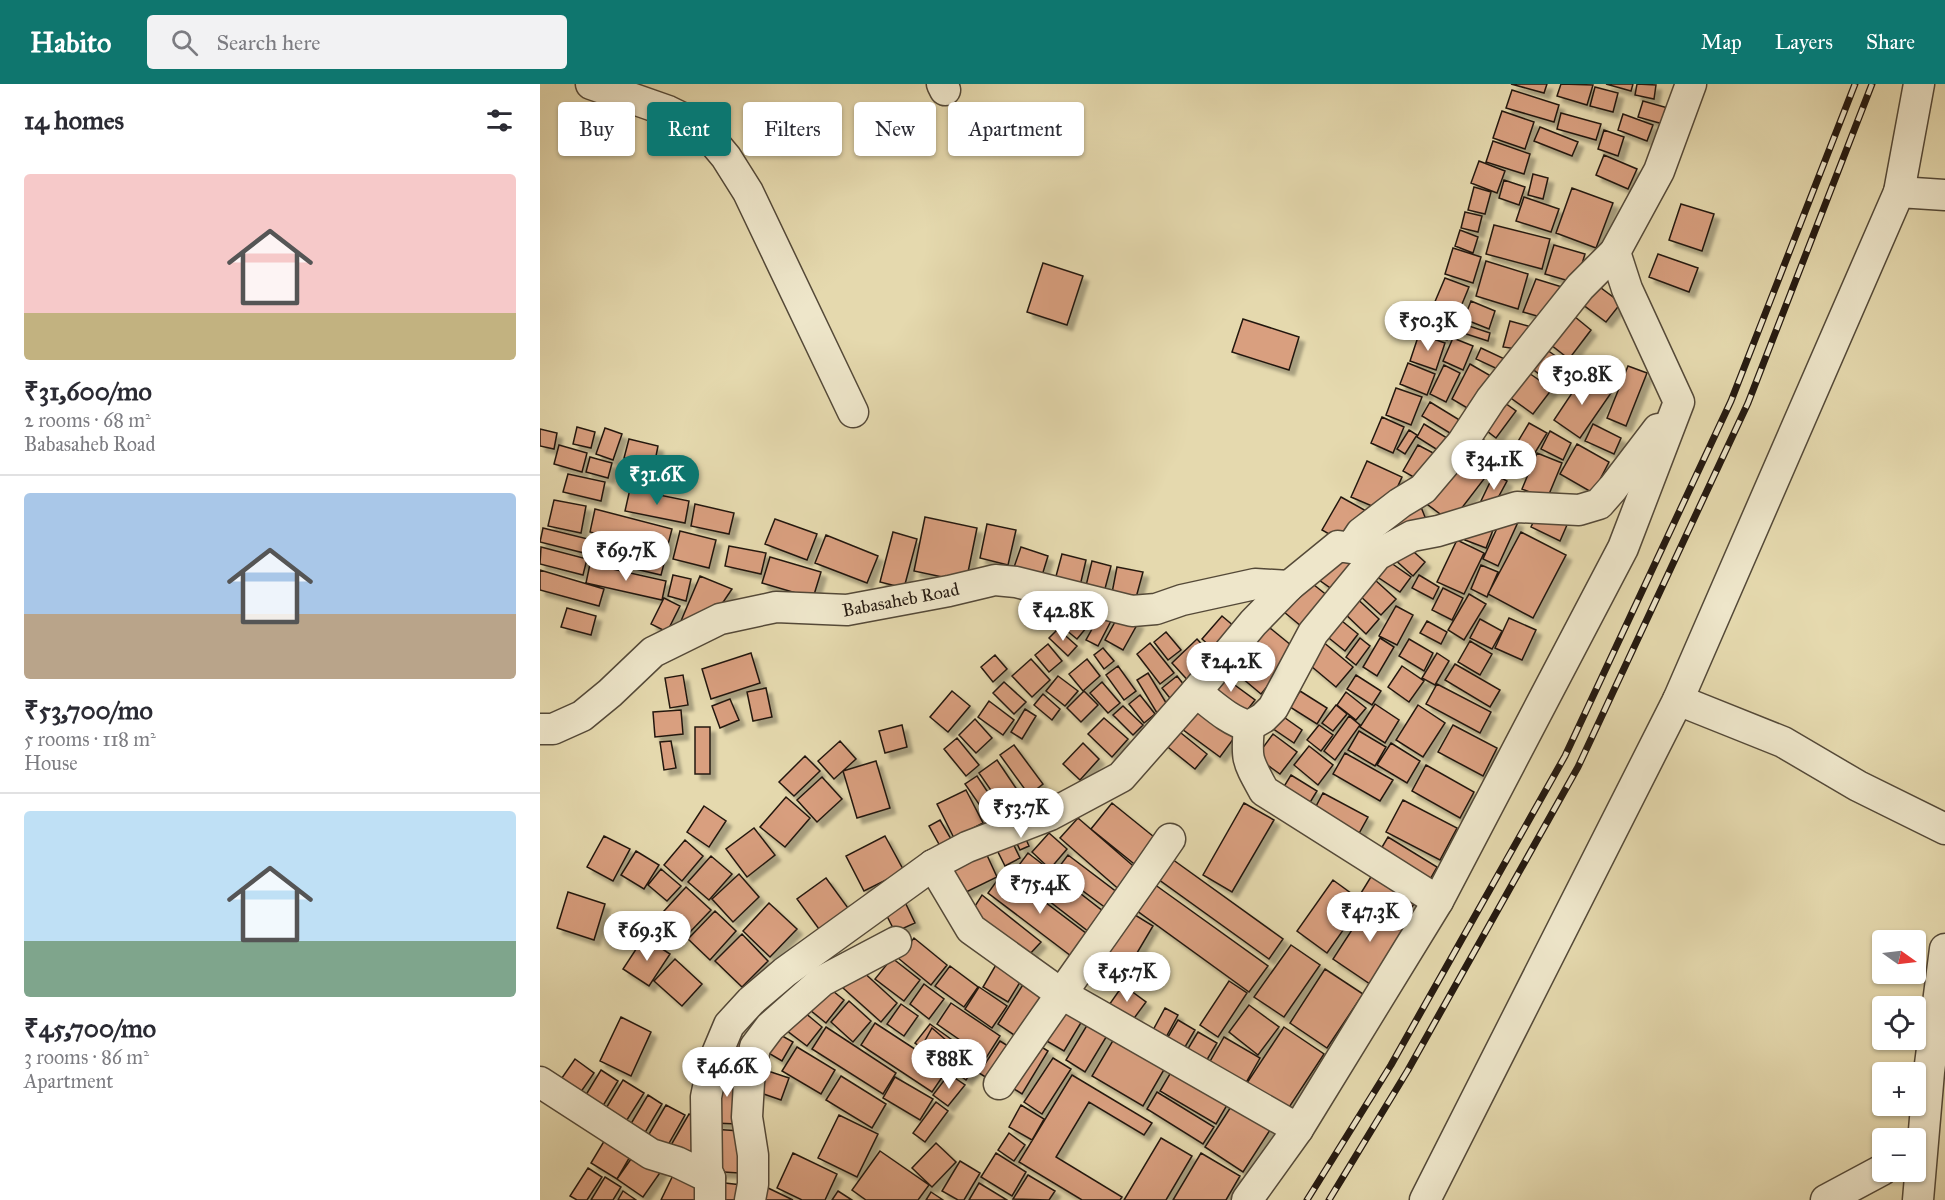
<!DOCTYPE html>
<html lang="en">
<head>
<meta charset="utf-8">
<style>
  body { margin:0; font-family:"IM FELL Great Primer",serif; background:#f2f2f3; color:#2b2b33; height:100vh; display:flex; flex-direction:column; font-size:22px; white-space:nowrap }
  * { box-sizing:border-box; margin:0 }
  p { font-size:20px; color:#7c7c81 }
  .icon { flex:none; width:33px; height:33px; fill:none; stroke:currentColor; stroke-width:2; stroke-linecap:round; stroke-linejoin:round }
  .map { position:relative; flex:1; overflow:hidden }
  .side { display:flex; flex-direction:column; background:#fff; width:540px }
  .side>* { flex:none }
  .hud { position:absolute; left:18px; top:18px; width:570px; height:54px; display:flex; gap:12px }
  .needle { width:39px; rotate:104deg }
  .fabs { position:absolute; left:1332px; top:846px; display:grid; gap:12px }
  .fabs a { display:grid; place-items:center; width:54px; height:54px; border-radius:6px; background:#fff; box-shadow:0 2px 4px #0004; font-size:30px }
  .price { position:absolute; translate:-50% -51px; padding:0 14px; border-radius:21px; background:#fff; color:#222; font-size:20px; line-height:39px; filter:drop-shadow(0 2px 3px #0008) }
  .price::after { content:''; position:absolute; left:50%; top:36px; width:18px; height:14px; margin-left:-9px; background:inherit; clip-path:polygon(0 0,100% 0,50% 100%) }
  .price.current { background:#0f766e; color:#fff }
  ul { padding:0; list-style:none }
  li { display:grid; align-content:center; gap:12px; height:318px; padding:0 24px }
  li+li { border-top:2px solid #e1e1e2 }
  li span { display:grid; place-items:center; height:186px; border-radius:6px; color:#555 }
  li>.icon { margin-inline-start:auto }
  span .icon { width:108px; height:108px; fill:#fffc; stroke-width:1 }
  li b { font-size:26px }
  h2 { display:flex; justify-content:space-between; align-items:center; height:72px; padding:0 24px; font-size:26px }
  .chip { padding:0 21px; border-radius:6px; background:#fff; box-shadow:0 2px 4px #0004; font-size:21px; line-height:54px }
  .chip.current { background:#0f766e; color:#fff }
  header { display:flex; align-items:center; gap:36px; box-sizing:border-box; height:84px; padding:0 30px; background:#0f766e; color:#fff }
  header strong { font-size:28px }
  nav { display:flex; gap:33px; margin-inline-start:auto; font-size:21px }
  .search { width:420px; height:54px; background:#f2f2f3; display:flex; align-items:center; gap:15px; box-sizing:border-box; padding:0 21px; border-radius:6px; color:#7c7c81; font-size:22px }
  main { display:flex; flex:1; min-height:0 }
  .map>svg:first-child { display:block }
</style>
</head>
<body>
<header>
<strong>Habito</strong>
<div class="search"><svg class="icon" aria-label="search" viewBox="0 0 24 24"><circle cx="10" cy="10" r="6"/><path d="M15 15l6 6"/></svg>Search here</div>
<nav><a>Map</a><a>Layers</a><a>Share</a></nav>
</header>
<main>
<section class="side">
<h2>14 homes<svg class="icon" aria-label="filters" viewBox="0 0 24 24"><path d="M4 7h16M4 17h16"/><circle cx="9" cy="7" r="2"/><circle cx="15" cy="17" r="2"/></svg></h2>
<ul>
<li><span style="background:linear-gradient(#f6c9c9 75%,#c2b280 0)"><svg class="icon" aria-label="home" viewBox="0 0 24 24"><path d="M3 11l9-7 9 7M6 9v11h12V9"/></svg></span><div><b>₹31,600/mo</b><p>2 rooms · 68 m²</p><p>Babasaheb Road</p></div></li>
<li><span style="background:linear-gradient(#a9c7e8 65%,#b9a48a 0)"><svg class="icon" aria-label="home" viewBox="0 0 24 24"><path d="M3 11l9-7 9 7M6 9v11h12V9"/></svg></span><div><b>₹53,700/mo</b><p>5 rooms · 118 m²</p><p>House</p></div></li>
<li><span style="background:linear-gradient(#bfe0f5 70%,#7fa58c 0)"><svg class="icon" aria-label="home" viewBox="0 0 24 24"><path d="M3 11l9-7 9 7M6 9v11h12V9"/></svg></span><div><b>₹45,700/mo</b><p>3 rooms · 86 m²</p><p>Apartment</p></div></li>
</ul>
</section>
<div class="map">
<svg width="1405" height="1116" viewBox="0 0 1405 1116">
  <defs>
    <filter id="shadow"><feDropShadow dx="5.5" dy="5.5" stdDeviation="1.5" flood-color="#0004"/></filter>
  </defs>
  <rect width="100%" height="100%" fill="#e5d9ae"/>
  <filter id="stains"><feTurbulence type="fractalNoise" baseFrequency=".00333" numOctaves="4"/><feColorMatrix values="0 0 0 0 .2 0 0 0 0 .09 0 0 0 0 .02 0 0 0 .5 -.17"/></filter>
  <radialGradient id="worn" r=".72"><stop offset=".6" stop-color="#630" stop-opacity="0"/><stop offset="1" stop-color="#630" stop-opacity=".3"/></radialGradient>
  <!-- building -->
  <path fill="#d99f7f" stroke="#241910" stroke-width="1.5" filter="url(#shadow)" d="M971 0H1007L1004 9Z
    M1021 0 1053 1 1047 21 1017 12Z
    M1066 0H1093L1091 7Z
    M1097 0 1116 1 1114 15 1095 11Z
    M1055 3 1078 9 1073 28 1050 22Z
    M972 6 1019 21 1014 38 966 24Z
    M1103 17 1135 26 1130 42 1098 33Z
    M962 27 994 38 985 65 953 54Z
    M1021 29 1061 40 1056 56 1017 45Z
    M1083 30 1113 41 1107 57 1078 46Z
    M1000 43 1038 58 1032 72 994 57Z
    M1064 46 1084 53 1078 72 1058 65Z
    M953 57 990 70 984 90 946 78Z
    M1064 71 1097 85 1088 105 1056 91Z
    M939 77 965 87 957 109 931 99Z
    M993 90 1008 94 1003 115 988 111Z
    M964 96 985 103 979 121 959 114Z
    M934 103 951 108 945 130 928 126Z
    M1032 104 1073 119 1056 164 1016 149Z
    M984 113 1019 125 1011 148 976 137Z
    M1141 120 1174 130 1162 167 1129 156Z
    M925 128 942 132 938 148 921 144Z
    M954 141 1010 155 1002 185 946 170Z
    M920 146 938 153 933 169 915 162Z
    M1014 161 1045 170 1036 199 1005 190Z
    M913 164 941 173 933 199 905 190Z
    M1118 170 1158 184 1149 208 1109 193Z
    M946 177 988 190 978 225 936 212Z
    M503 179 543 192 527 241 487 228Z
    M905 194 929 203 915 237 891 227Z
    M996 195 1022 203 1011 236 983 228Z
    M1053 198 1081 219 1066 238 1038 217Z
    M931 217 955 227 949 245 924 235Z
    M1029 228 1051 246 1029 275 1006 257Z
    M887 230 913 238 907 256 881 247Z
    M703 235 759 253 749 286 692 268Z
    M970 237 995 244 984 266 963 263Z
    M920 239 950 249 948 257 917 247Z
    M879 250 905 259 896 286 870 277Z
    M913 254 933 262 923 286 903 277Z
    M1000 261 1031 283 1016 303 986 280Z
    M941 264 969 277 964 288 936 275Z
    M868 279 895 290 887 311 860 300Z
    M930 280 956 295 934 328 912 315Z
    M904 281 920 289 906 318 890 310Z
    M1088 282 1107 289 1086 342 1067 334Z
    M986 287 1012 305 993 330 968 312Z
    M1044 291 1071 309 1040 354 1014 336Z
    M856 304 882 313 871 341 846 331Z
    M958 314 976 327 956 354 938 340Z
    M890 318 926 340 918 354 882 332Z
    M842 333 864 343 853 369 831 359Z
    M989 339 1007 349 982 390 965 379Z
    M884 340 912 357 904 370 877 353Z
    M1053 340 1081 354 1074 370 1045 357Z
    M37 343 55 348 51 364 33 360Z
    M65 344 82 350 73 376 56 370Z
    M0 345 17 349 14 365 0 362Z
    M869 346 877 351 865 370 857 365Z
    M1010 347 1031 359 1023 376 1001 365Z
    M934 350 963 368 950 390 920 372Z
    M89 355 118 362 114 382 84 374Z
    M1037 360 1069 378 1053 409 1020 390Z
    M19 361 47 369 42 388 14 380Z
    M878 361 899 372 884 399 863 387Z
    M997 369 1022 379 1007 415 982 405Z
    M913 371 944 395 911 438 880 415Z
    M50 373 72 379 68 394 46 388Z
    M827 377 862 393 846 428 811 413Z
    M28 390 65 398 61 417 23 408Z
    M954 390 967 397 953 423 941 417Z
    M90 405 149 417 145 439 85 427Z
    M801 413 828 428 810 462 782 446Z
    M14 416 46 422 41 449 8 442Z
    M879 418 887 438 855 452 848 433Z
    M155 420 194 429 189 450 151 442Z
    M55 425 132 445 126 468 50 448Z
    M998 428 1027 441 1020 457 991 443Z
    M963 431 978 438 958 482 943 475Z
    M385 433 437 444 426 498 374 487Z
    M235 435 277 450 267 476 225 460Z
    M447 440 476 446 468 481 440 474Z
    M932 441 953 446 946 464 925 456Z
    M3 444 52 456 48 470 0 458Z
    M140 447 176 456 169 484 133 475Z
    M353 448 377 455 364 504 340 498Z
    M981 448 1026 471 993 534 948 510Z
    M286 451 338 472 327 499 275 479Z
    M58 456 126 472 121 491 53 475Z
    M917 456 944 469 924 510 897 498Z
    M865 460 885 478 873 492 852 473Z
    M189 462 226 469 221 490 185 482Z
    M1 463 47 475 43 491 0 480Z
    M481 463 508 472 500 498 472 489Z
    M800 467 819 481 799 510 779 496Z
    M522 470 546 476 540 502 515 496Z
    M230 473 281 488 273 514 222 499Z
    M844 474 871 493 860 508 833 490Z
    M552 477 571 482 562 516 544 510Z
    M50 480 126 497 122 516 46 499Z
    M941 481 958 488 947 513 931 505Z
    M577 483 603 488 594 521 571 514Z
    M0 486 64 505 59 522 0 506Z
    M133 491 151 495 146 517 128 512Z
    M879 491 899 503 893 515 872 504Z
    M160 492 192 505 171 536 141 537Z
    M834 495 856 515 841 531 819 511Z
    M769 497 793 516 767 547 744 528Z
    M903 504 923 514 912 536 892 526Z
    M812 510 839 535 826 550 799 524Z
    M929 510 946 520 924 556 908 546Z
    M124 514 140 522 127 548 111 540Z
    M856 522 873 531 857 561 839 552Z
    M546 523 556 532 537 555 526 546Z
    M27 524 56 532 51 551 21 543Z
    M562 527 573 533 558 562 546 556Z
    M580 529 598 539 583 566 565 556Z
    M792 529 818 550 805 567 779 546Z
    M682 532 702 549 682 573 662 555Z
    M969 534 996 546 982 576 955 564Z
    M719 535 757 566 721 610 683 578Z
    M940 535 962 547 952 565 930 554Z
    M887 537 907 548 901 560 880 549Z
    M518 545 537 562 528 572 509 554Z
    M626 548 641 566 628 576 614 558Z
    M820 554 830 562 816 581 806 573Z
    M840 554 854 563 837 592 823 583Z
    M657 555 679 579 653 602 632 579Z
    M869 555 893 569 884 587 859 572Z
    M782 557 813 583 796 603 765 577Z
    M930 557 952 570 940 591 918 578Z
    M610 559 634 589 620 600 597 570Z
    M508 560 522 577 509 588 495 571Z
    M563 564 574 577 564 585 554 571Z
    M211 569 220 599 171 615 162 585Z
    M897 569 909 577 895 601 882 594Z
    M455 571 467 585 453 598 441 583Z
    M491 575 510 596 492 613 472 592Z
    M547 575 560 592 543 607 529 590Z
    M915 580 960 606 950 623 905 596Z
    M578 582 596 607 584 616 566 591Z
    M862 582 884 597 869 618 848 603Z
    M677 588 715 616 705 629 667 602Z
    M608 589 628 622 617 629 597 596Z
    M143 591 148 621 130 624 125 594Z
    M816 591 841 607 832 621 807 605Z
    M518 592 538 607 525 622 506 607Z
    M637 592 648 606 633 618 622 604Z
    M464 598 486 618 474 630 453 609Z
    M562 598 580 619 568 629 550 609Z
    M897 600 951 628 940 649 886 620Z
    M226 604 232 633 213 637 207 608Z
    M412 607 430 622 408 648 390 633Z
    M544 607 558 621 541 638 527 624Z
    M760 607 787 624 777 640 750 623Z
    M806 608 826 624 816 636 797 621Z
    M503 610 520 625 512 636 494 621Z
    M600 611 615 630 604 639 589 620Z
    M190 615 199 636 180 644 172 622Z
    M449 617 474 636 463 651 438 633Z
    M835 620 859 636 845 659 820 643Z
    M659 621 697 650 680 673 642 645Z
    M796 621 807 630 793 647 782 639Z
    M878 621 905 639 883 673 856 656Z
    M583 622 603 641 593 651 573 631Z
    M485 625 496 632 482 655 471 648Z
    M141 626 143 650 115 653 113 628Z
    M738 629 762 646 754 659 729 642Z
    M809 632 820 641 795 676 784 667Z
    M564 634 588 655 572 673 548 650Z
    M435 635 452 654 436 669 419 651Z
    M362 641 367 663 345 669 339 647Z
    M779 641 793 651 781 667 767 656Z
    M913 641 957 664 943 692 898 668Z
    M155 643H170V690H155Z
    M636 645 667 670 655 685 624 660Z
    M819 647 846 663 835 682 808 666Z
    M733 650 757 668 740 690 716 673Z
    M417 654 439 681 426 692 404 665Z
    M131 657 136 684 124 686 120 658Z
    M300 657 316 675 294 695 278 677Z
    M543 659 559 675 540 696 523 680Z
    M851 659 880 677 867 699 837 681Z
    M474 661 503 700 489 711 460 671Z
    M769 662 793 681 778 701 754 681Z
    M805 669 853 696 840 717 793 690Z
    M265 672 280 687 254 712 239 698Z
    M457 676 486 719 468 731 439 689Z
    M336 677 350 724 317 734 303 687Z
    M886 681 934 708 920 734 872 707Z
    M751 691 777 707 766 725 740 709Z
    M437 692 461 728 450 736 425 700Z
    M282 693 302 715 277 738 257 716Z
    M426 706 443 739 414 754 397 720Z
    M783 709 828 733 817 753 773 728Z
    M246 713 270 734 245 763 220 743Z
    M863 716 917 744 900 776 846 748Z
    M572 719 619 757 598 783 551 745Z
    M704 719 734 736 692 808 663 791Z
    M164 722 186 737 169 763 147 748Z
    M538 734 599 787 582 808 520 754Z
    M400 736 411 755 400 762 389 742Z
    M214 744 235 771 207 793 186 765Z
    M481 744 489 762 480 766 472 749Z
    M509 749 527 765 510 785 492 768Z
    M469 751 480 774 465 782 453 758Z
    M64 752 90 765 73 797 47 783Z
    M345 752 364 787 324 807 306 772Z
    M848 753 897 783 885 804 835 775Z
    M145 756 163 772 142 797 124 781Z
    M96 767 119 781 104 805 81 791Z
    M446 769 457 793 416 813 405 789Z
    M488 769 568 831 553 851 473 789Z
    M625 770 743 855 729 875 611 790Z
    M528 771 582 812 570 827 516 787Z
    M171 772 192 790 169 816 148 798Z
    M837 783 880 810 864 836 821 809Z
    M121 785 141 802 127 817 108 801Z
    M464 787 551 853 535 875 448 809Z
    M199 790 219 813 193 838 172 815Z
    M286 794 308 824 279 845 257 815Z
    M607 795 728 882 709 908 589 821Z
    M793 796 823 818 787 869 757 847Z
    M146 803 171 826 149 849 124 827Z
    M28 808 65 820 54 856 17 844Z
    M442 811 501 858 488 872 430 830Z
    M363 814 375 839 355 848 343 824Z
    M830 818 868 844 830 900 793 875Z
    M229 819 257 845 230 873 203 847Z
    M587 826 613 842 581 896 555 881Z
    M175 827 196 847 170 876 148 855Z
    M202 850 228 877 202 903 175 877Z
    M104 853 130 870 109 902 83 885Z
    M374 854 407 881 391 901 358 874Z
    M751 861 780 881 744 933 714 913Z
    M352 874 380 896 364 917 335 895Z
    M135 875 162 900 142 922 114 897Z
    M457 879 482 895 468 918 443 903Z
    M410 882 438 903 424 923 395 902Z
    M320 885 357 919 341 938 303 904Z
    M785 885 823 910 787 964 750 939Z
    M689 897 707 909 678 953 660 941Z
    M283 899 304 916 286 939 265 922Z
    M484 899 510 916 483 957 458 940Z
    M384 900 404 915 389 935 370 920Z
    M583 901 606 918 592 937 569 921Z
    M439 903 467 922 452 944 425 925Z
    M309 917 331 937 313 958 291 938Z
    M519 917 545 932 524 967 498 952Z
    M411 919 460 952 446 974 397 940Z
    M361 920 378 932 364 952 347 940Z
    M709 921 739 943 718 971 689 948Z
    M258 923 282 943 267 962 242 943Z
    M625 924 638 931 625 955 612 948Z
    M81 933 111 948 91 992 60 977Z
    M638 936 655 946 642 968 625 958Z
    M549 938 568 950 545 988 526 976Z
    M335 939 407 986 392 1008 321 961Z
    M390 940 440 976 426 996 375 959Z
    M286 943 356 989 343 1010 272 965Z
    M744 943 784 970 744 1031 703 1005Z
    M392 944 421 969 411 982 382 962Z
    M230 945 253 958 242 977 220 964Z
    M578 948 629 977 603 1022 552 992Z
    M658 948 677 959 662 984 643 973Z
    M189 950 213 962 201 985 177 972Z
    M684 953 720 974 704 1002 668 981Z
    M460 957 476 967 455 999 439 989Z
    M492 957 508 967 482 1010 465 999Z
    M257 963 295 986 281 1010 242 987Z
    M513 974 531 985 502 1030 484 1018Z
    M35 975 54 989 36 1015 17 1001Z
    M634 983 690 1016 676 1040 620 1007Z
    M222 985 249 994 241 1016 215 1007Z
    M61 986 78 997 61 1025 44 1014Z
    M177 988 200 989 198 1040 174 1039Z
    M409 990 425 1001 408 1022 393 1011Z
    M532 991 612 1039 604 1051 549 1018 516 1073 582 1113 580 1116H542L479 1078Z
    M301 992 346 1020 332 1044 286 1016Z
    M355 993 393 1015 380 1036 343 1014Z
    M83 996 104 1009 85 1039 65 1026Z
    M617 1008 674 1043 663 1060 607 1025Z
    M108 1011 122 1020 103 1052 89 1043Z
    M396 1018 408 1027 385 1058 373 1049Z
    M694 1018 732 1043 703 1088 665 1063Z
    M126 1021 145 1031 124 1068 105 1057Z
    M481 1021 504 1035 492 1056 469 1043Z
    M149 1030 166 1040 144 1079 127 1068Z
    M299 1031 338 1050 317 1093 278 1074Z
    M171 1045 201 1047 199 1089 169 1087Z
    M69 1049 95 1064 77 1095 51 1079Z
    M469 1049 485 1061 474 1077 458 1066Z
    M621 1054 652 1072 626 1116H584Z
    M396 1059 416 1078 392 1103 372 1084Z
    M98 1065 124 1083 103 1113 77 1095Z
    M340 1067 389 1101 378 1116H326L312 1106Z
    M253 1069 297 1090 285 1116H262L237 1104Z
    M456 1069 486 1088 472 1112 441 1093Z
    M661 1069 700 1092 686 1116H633Z
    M420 1077 440 1089 424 1116H418L402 1107Z
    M138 1081 168 1095 158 1116H121Z
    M48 1084 62 1093 47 1116H37L30 1112Z
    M488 1091 515 1107 509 1116 473 1115Z
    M65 1093 81 1103 73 1116H51Z
    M176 1098 202 1101 200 1116H174Z
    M439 1099 467 1116H429Z
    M226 1103 253 1116H220Z
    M83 1107 96 1116H78Z
    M298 1107 312 1116H292Z
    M391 1108 403 1116H386Z"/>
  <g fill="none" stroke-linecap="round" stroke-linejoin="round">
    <defs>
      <g id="minor">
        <path d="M51 0 128 27 161 43 186 73 208 108 313 328"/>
        <path d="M402 0 405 6"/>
        <path d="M1359 108 1379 0"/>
        <path d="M656 608C673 621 689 637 709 642L723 634 733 624 773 549 837 471 872 452 898 447 977 423 1039 426 1059 420 1073 404 1118 345"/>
        <path d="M1138 616 1243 658 1318 702 1405 745"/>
        <path d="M709 642C706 676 707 676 724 707L898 817"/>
        <path id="s1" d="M0 645H13L42 632 70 609 113 568 180 535 236 523 307 526 409 507 455 496 476 498 592 527 616 525 642 516 715 500 749 502"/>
        <path d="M393 781 431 845 520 909 758 1045"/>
        <path d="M0 998 111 1070 137 1078 170 1094"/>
        <path d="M459 1000C515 917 574 837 630 755"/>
        <path d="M170 1116V1094L167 1087 166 1013 173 979 189 941 211 917 245 888 393 781 427 763 510 731 581 693 656 608 713 539 749 502 798 462 811 464 821 449 860 419 883 405 922 359 951 315 1040 203 1075 168 1119 87 1151 0"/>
        <path d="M210 1116 213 1100V1071L207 1033 209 998 215 963 230 943 282 897 356 858"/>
        <path d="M707 1116 758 1045 898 817 1083 464 1139 318 1087 205 1075 168"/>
        <path d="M885 1116 1138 616 1359 108 1405 111"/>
        <path d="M1286 1116 1342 1086"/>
        <path d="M1378 1116 1389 988 1405 865"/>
      </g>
    </defs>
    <!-- minor casing -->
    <use href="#minor" stroke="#544938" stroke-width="33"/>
    <!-- minor -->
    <use href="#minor" stroke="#eee6ca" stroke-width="30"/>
    <defs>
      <path id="rail" d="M767 1116 851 981 1025 672 1191 317 1315 0
        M789 1116 868 986 1038 683 1208 319 1332 0"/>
    </defs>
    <!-- rail casing -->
    <use href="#rail" stroke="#241910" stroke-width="7"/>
    <!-- rail -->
    <use href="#rail" stroke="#eee6ca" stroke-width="4.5" stroke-dasharray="14" stroke-linecap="butt"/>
  </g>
  <g text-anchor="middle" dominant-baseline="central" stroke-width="4.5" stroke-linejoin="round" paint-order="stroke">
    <!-- street labels -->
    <g font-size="18" fill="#241910" stroke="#eee6ca">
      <text stroke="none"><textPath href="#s1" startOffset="398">Babasaheb Road</textPath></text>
    </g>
  </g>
  <rect width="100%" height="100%" filter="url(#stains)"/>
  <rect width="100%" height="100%" fill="url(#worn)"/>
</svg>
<div class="fabs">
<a><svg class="needle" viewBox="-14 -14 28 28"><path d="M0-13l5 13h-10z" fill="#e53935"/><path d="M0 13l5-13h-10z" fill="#7c7c81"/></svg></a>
<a><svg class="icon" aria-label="locate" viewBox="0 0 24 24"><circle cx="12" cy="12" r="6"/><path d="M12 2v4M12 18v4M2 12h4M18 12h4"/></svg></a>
<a>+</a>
<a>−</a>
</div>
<b class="price" style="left:888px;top:268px">₹50.3K</b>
<b class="price" style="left:1042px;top:322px">₹30.8K</b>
<b class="price" style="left:954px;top:407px">₹34.1K</b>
<b class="price current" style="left:117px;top:422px">₹31.6K</b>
<b class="price" style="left:86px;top:498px">₹69.7K</b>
<b class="price" style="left:523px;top:558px">₹42.8K</b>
<b class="price" style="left:691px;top:609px">₹24.2K</b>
<b class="price" style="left:481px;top:755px">₹53.7K</b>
<b class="price" style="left:500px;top:831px">₹75.4K</b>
<b class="price" style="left:830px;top:859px">₹47.3K</b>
<b class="price" style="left:107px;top:878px">₹69.3K</b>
<b class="price" style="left:587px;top:919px">₹45.7K</b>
<b class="price" style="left:409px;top:1006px">₹88K</b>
<b class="price" style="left:187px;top:1014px">₹46.6K</b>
<div class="hud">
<a class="chip">Buy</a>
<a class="chip current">Rent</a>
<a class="chip">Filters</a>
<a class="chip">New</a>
<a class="chip">Apartment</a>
</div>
</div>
</main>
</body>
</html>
